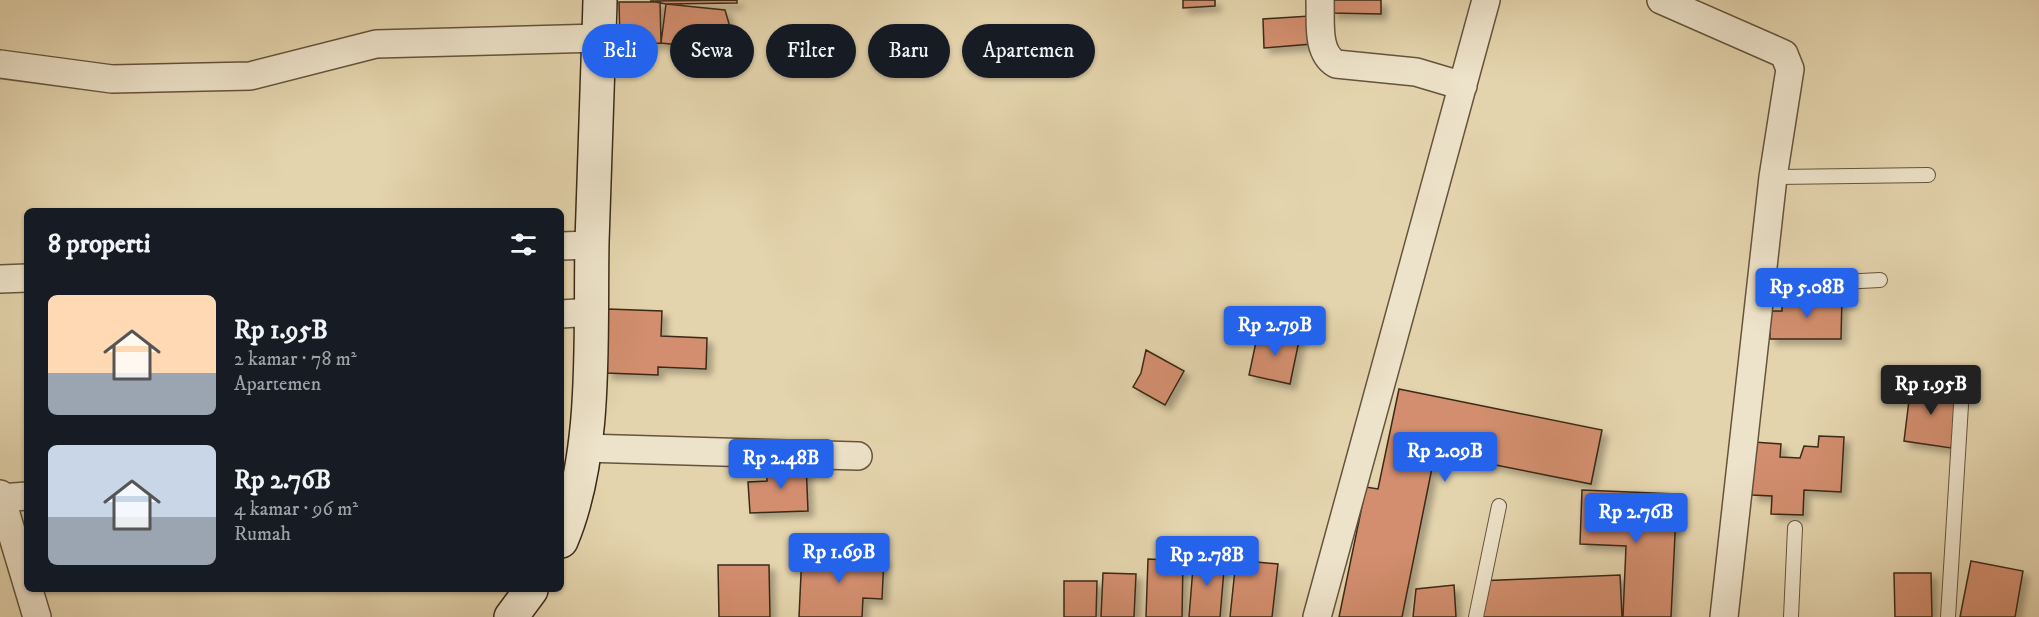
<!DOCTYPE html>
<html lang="id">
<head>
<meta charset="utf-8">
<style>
  body { margin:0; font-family:"IM FELL DW Pica",serif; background:#242831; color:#f1f3f6; height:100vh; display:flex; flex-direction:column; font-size:22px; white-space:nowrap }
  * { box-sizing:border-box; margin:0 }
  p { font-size:20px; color:#9ea1a6 }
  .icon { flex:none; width:33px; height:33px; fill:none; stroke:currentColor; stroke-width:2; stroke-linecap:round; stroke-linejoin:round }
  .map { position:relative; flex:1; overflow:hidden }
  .panel { position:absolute; left:24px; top:208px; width:540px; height:384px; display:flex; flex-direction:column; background:#171b24; border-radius:9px; box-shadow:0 2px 4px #0004 }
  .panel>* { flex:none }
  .hud { position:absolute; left:582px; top:24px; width:570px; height:54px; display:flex; gap:12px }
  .price { position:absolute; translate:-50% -51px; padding:0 14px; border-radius:6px; background:#2563eb; color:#fff; font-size:20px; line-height:39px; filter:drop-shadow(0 2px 3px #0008) }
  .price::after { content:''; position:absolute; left:50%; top:36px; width:18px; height:14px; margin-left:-9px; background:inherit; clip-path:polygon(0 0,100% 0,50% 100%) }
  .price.on { background:#222; color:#fff }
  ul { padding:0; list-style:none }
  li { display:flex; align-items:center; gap:18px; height:150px; padding:0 24px }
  li span { display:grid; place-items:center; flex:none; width:168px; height:120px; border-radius:9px; color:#555 }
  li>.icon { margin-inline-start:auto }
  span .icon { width:72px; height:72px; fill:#fffc; stroke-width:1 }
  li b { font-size:26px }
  h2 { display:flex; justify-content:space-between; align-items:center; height:72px; padding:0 24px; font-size:26px }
  .tag { padding:0 21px; border-radius:27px; background:#171b24; box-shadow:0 2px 4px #0004; font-size:21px; line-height:54px }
  .tag.on { background:#2563eb; color:#fff }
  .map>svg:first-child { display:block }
</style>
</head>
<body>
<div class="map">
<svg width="2039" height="617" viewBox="0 0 2039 617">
  <defs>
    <filter id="shadow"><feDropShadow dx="5.5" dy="5.5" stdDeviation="3" flood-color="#0004"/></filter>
  </defs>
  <rect width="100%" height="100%" fill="#e4d4ad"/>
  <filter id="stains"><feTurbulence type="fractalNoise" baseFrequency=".00333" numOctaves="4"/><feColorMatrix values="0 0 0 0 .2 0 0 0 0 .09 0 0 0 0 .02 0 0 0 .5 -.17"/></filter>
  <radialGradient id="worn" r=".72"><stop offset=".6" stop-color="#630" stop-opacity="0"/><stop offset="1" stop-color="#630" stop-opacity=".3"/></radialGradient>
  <!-- building -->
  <path fill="#d28e6e" stroke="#3b2a17" stroke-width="1.5" filter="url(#shadow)" d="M737 0V3L666 4 650 1Z
    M1183 0H1215V6L1183 8Z
    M1332 0H1381V14L1331 13Z
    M619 2H660L661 43 620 44Z
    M666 4 725 10 737 51 661 43Z
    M1310 16 1312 44 1264 48 1263 19Z
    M1782 296 1842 297 1841 339H1770V311H1782Z
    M608 309 662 311 661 336 707 338 706 369 658 367V375L606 373Z
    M1268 330 1300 336 1290 384 1249 375 1256 342 1266 344Z
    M1146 350 1184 371 1165 405 1133 387 1141 373Z
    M1911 384 1959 390 1951 448 1904 441Z
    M1399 389 1602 430 1591 484 1435 453 1402 617H1339L1366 487 1378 489Z
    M1819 436 1844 437 1841 492 1804 490 1803 515 1771 514 1772 496 1752 495 1754 442 1781 444 1780 457 1800 458 1804 446 1818 447Z
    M806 462 808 511 750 513 748 482 767 481 766 464Z
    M1582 490 1677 494 1671 617H1623L1626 546 1580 544Z
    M802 553 884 557 882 599 863 598 862 617H799Z
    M1194 555 1225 558 1220 617H1189Z
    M1148 559 1183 561 1182 617H1146Z
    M1236 560 1278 564 1272 617H1230Z
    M1971 561 2023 571 2015 617H1960Z
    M718 565H769L770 617H719Z
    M1103 573 1136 574 1134 617H1101Z
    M1894 573H1931L1932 617H1895Z
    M1620 575 1622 617H1479L1477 581Z
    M1064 581H1097L1096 617H1064Z
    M1454 585 1456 617H1413L1416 589Z"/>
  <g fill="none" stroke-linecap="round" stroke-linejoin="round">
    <defs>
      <path id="service" d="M1773 177 1928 175
        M1761 286 1880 280
        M1476 617 1499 506
        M1791 617 1795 528
        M1948 617 1961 405"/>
      <path id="minor" d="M1320 0C1321 21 1316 52 1336 64L1416 72 1463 86
        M1661 0 1784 54 1790 69 1773 177 1724 617
        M0 64 112 79 250 76 376 44 599 38
        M561 246 592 245
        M0 279 27 278
        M561 314 593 312
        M584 448 858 456
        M0 494 37 617
        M1 498 27 496
        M1317 617 1486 0"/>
      <path id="secondary" d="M561 541C598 454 590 336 592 242 594 162 598 81 600 0
        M511 617 531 590"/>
    </defs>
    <!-- service casing -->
    <use href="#service" stroke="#65543c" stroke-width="16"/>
    <!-- minor casing -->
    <use href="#minor" stroke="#65543c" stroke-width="30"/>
    <!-- secondary casing -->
    <use href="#secondary" stroke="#3b2a17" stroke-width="36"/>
    <!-- service -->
    <use href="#service" stroke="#ede3ca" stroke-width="14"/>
    <!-- minor -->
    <use href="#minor" stroke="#ede3ca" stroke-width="27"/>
    <!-- secondary -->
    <use href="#secondary" stroke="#ede3ca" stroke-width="33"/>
  </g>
  <rect width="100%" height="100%" filter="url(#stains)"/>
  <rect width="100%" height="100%" fill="url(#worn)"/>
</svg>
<b class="price" style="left:1807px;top:319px">Rp 5.08B</b>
<b class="price" style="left:1275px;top:357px">Rp 2.79B</b>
<b class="price on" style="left:1931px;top:416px">Rp 1.95B</b>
<b class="price" style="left:1445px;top:483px">Rp 2.09B</b>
<b class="price" style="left:781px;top:490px">Rp 2.48B</b>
<b class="price" style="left:1636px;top:544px">Rp 2.76B</b>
<b class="price" style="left:839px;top:584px">Rp 1.69B</b>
<b class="price" style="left:1207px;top:587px">Rp 2.78B</b>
<div class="hud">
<a class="tag on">Beli</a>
<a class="tag">Sewa</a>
<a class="tag">Filter</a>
<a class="tag">Baru</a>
<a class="tag">Apartemen</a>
</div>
<section class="panel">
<h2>8 properti<svg class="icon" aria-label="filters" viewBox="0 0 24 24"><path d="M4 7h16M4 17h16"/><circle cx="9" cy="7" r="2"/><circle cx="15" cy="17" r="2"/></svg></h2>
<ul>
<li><span style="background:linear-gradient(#ffd9b3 65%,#9aa5b1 0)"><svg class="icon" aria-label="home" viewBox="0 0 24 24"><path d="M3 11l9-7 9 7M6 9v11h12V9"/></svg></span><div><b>Rp 1.95B</b><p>2 kamar · 78 m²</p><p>Apartemen</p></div></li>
<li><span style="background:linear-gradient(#c9d6e8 60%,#9aa5b1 0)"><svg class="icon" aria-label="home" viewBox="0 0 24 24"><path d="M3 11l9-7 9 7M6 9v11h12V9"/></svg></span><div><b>Rp 2.76B</b><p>4 kamar · 96 m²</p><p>Rumah</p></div></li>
</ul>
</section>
</div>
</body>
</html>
